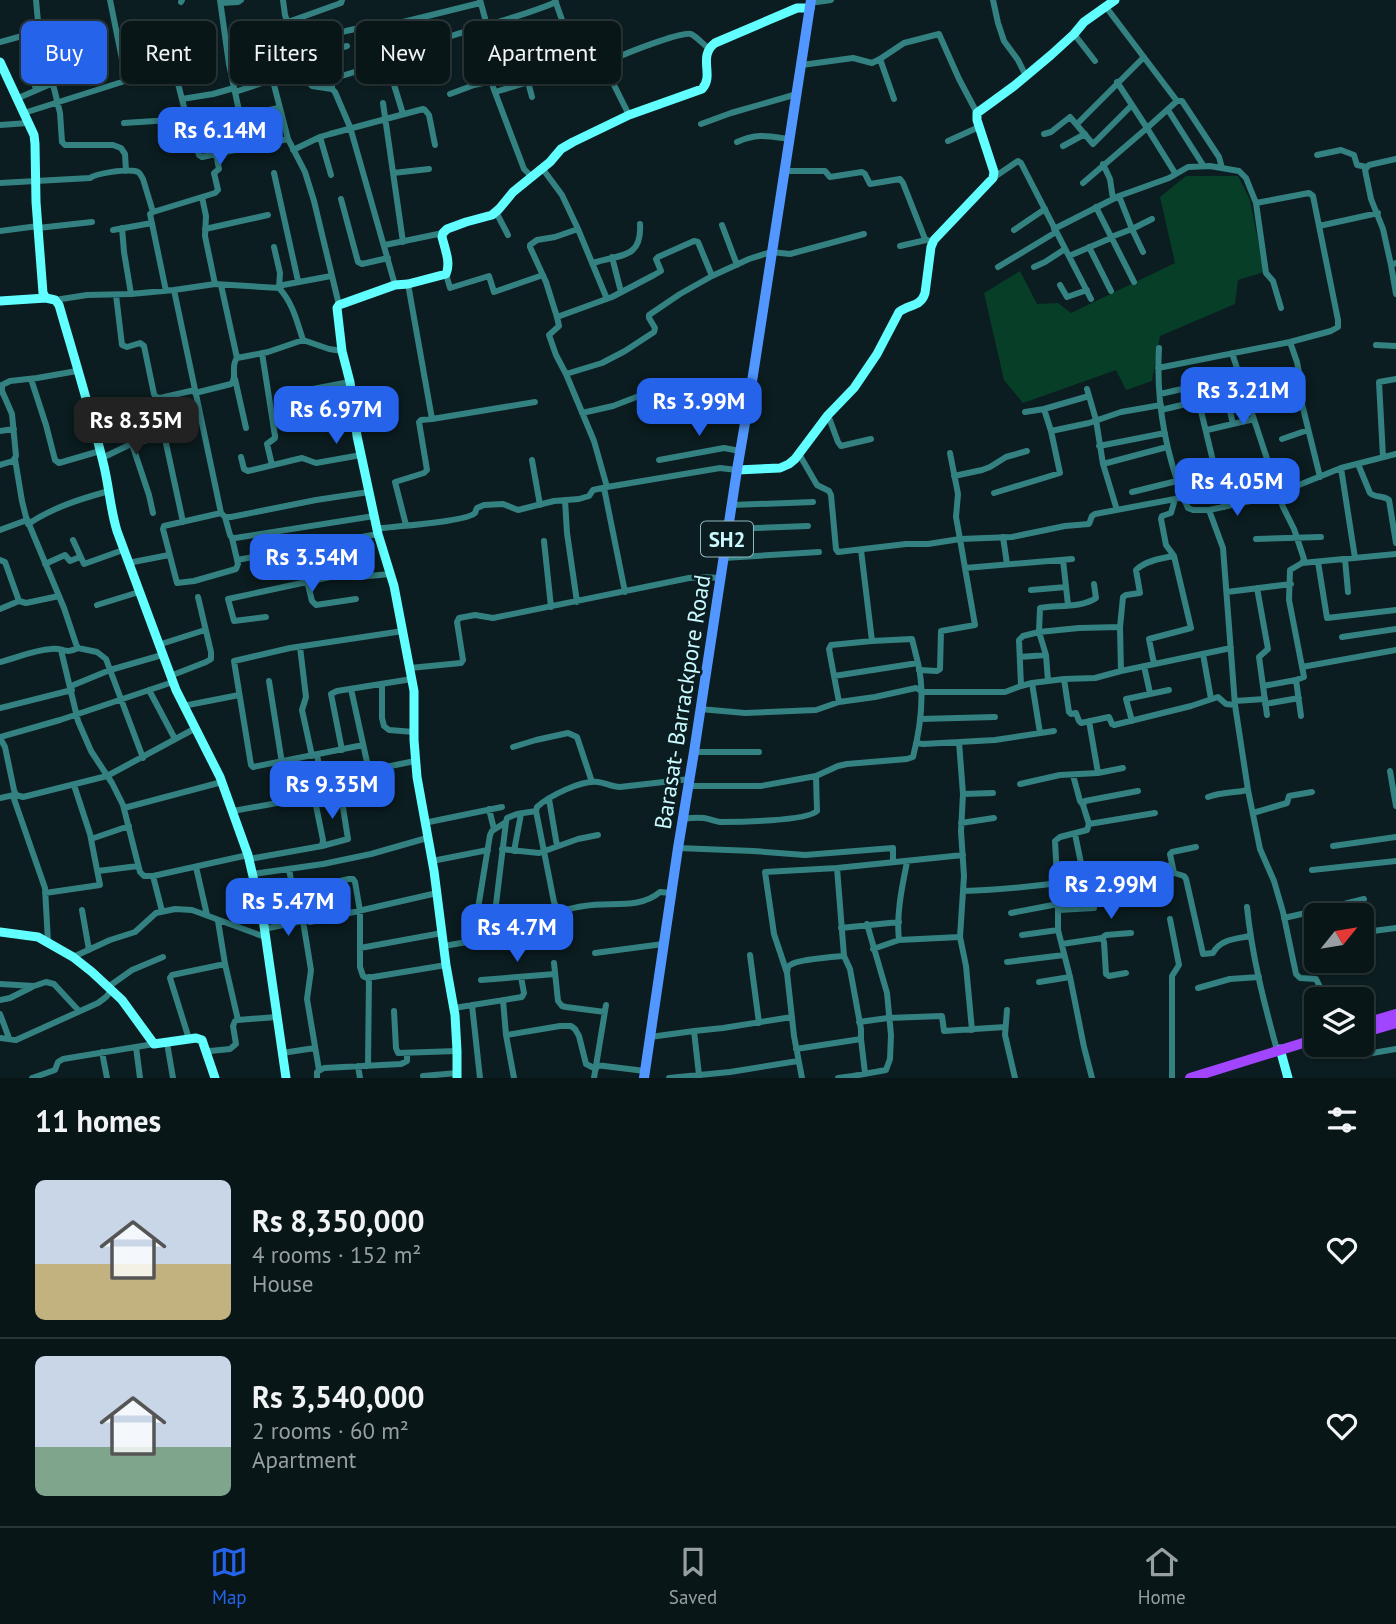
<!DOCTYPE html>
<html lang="en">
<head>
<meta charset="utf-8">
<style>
  body { margin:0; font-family:"PT Sans",sans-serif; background:#162325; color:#f1f3f6; height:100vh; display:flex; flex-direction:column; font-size:26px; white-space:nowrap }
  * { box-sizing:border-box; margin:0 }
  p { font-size:23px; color:#989fa2 }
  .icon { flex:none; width:38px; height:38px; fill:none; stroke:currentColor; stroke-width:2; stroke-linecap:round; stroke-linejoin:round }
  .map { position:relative; height:1078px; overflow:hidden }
  .panel { display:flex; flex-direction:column; background:#081618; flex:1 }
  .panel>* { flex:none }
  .top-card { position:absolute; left:21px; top:21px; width:700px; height:63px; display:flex; gap:14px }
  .needle { width:46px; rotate:60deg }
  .tools { position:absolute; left:1304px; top:903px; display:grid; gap:14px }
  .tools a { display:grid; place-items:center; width:70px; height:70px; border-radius:10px; background:#081618; box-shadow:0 2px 5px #0004,0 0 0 2px #293537; font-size:35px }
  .price { position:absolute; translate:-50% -60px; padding:0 16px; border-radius:14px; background:#2563eb; color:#fff; font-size:23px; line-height:46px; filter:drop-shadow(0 2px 4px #0008) }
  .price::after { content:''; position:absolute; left:50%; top:42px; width:21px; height:16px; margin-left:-10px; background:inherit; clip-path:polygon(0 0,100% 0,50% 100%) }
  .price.on { background:#222; color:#fff }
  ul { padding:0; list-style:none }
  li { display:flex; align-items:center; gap:21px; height:175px; padding:0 35px }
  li+li { border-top:2px solid #293537 }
  li span { display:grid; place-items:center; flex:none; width:196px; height:140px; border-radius:10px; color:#555 }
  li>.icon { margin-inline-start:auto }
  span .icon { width:84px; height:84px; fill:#fffc; stroke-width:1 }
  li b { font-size:30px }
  h2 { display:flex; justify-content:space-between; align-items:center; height:84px; padding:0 35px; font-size:30px }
  .pill { padding:0 24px; border-radius:10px; background:#081618; box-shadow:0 2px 5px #0004,0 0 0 2px #293537; font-size:24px; line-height:63px }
  .pill.on { background:#2563eb; color:#fff }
  .menu { display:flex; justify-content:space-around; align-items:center; height:98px; border-top:2px solid #293537; background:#081618; font-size:19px; color:#989fa2 }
  .menu a { display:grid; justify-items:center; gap:4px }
  .menu .on { color:#2563eb }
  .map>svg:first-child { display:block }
</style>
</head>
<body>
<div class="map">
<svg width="1396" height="1078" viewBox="0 0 1396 1078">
  <rect width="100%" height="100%" fill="#0b1d20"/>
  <!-- water -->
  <path fill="#063e28" d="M1186 176H1238L1250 200 1264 272 1238 280 1235 304 1160 336 1152 381 1126 390 1116 370 1023 403 1004 380 984 293 1020 271 1037 304 1058 303 1071 313 1175 263 1160 197Z"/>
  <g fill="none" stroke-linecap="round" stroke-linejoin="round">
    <!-- street -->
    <path stroke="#348182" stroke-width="6" d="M36 0 38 22 60 113 62 142 65 145H113L121 148 125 154 126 171
      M220 0 229 64 247 148
      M283 0 285 15 291 32 301 70 307 81 312 86 332 89 335 92 350 127 395 285
      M480 0 491 40 489 62 493 87 524 169 532 177
      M555 0 568 37 572 38 599 31 609 58 611 61C620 55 682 31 691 34 697 37 703 44 708 48
      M993 0 998 23 1004 41 1018 60 1026 76
      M181 2 182 0
      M221 3 238 2 241 0
      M810 3 831 0
      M1106 7 1177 101 1147 128 1175 173
      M288 22 341 3 342 0
      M394 23 396 39 386 44 384 47 387 62 403 114
      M1074 34 1095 61
      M22 36 36 90
      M448 37C484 25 522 17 556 2
      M549 40 567 34
      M0 42 40 31
      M295 49 346 31 373 25 399 23 480 3
      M297 59 347 46
      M880 59 894 99
      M611 61 608 68 609 75 629 115
      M802 65 853 58 872 63 880 59 904 43 939 34 959 79 977 113
      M490 67 551 51
      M273 81 288 139 305 172 314 201 339 305
      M528 82 532 97
      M332 89V80L335 78 387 62
      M235 92 301 70
      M495 92 555 74 556 71 545 22
      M450 94 474 85 492 81
      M16 99 53 83
      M182 99 213 94 234 88
      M1177 101H1182L1219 157 1222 168
      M383 103 403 242
      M278 108 209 124 216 154 288 139
      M1168 110 1203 165
      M24 113 125 81V74L110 0
      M124 123 187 119
      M701 124 731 113 797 94
      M1077 124 1144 57
      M0 125 28 123
      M1044 134 1051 132 1070 117 1093 144 1132 105
      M948 141 979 127
      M737 142C757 133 768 136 789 139
      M1063 146 1085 134
      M293 150 320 137
      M1317 155 1341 150 1354 155 1357 165 1367 167
      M1103 164 1110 179 1113 199
      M542 168 562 195 578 229
      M784 171H825L830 177 862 172 865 174 870 184 900 179 903 183 925 239 933 243
      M274 173 298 281
      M393 173 429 169
      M331 175 320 137 330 134 423 109 425 110 429 115 435 145
      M993 178 1015 163 1018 161 1021 163 1091 299
      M0 183 90 178C97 173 126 169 135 171 140 172 140 174 143 179L153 212
      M1083 183 1147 128 1117 82
      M1119 196 1132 229 1143 252
      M202 197 206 216 205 236 215 284
      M341 199 358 262 362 264 388 258
      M1096 207 1134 282
      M496 212 508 235
      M722 225 737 265
      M1319 226 1378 213
      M38 228 92 222
      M122 228 124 252 131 294
      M205 229 268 215
      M1054 229 1119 196 1169 178 1188 167 1210 166 1239 171 1246 178 1256 203
      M113 230 152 223
      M1014 230 1045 209
      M0 231 38 226
      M1111 237 1132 229 1152 219
      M385 245 443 233
      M900 246 926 240
      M274 247 280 273 279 288
      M1089 247 1111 291
      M1069 256 1111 238
      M612 257 621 292
      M593 263C619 254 642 260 640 224
      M1396 263 1391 265 1396 294
      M1391 265 1383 229 1371 199 1365 170 1369 165 1396 159
      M998 267 1056 232
      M1034 267 1045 262 1065 249
      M446 274 450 288 489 276 494 292 543 275
      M712 276 698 242 694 241 658 257 656 259 661 271 654 275 612 297 557 317 559 326 549 335 556 355 566 374 594 441 607 487 720 468 737 470
      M221 285 237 358
      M1060 285 1067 297 1087 290
      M279 288 283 285 331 276
      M174 290 221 513 225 517H231L316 500 369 492
      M166 291 150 214 153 212 215 193 218 190 214 173 219 169 216 154 202 157 199 155 187 119 169 48
      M116 295 122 345 127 347 140 343 144 346 154 394 156 397 160 398 195 390
      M55 300 87 295 131 294 174 290 215 284 279 288C293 303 297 322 303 340L329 349 342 351
      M557 317 546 282 530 247V245L537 240 555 237 578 229 607 299
      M1290 342 1297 362 1302 388 1301 400 1320 477
      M1376 345 1396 346
      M1159 348C1156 399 1165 450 1183 497
      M262 353 275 436V438L267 444 272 465
      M1232 353 1283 507 1294 529 1304 559 1302 563 1290 570 1289 600 1304 677 1296 680
      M1158 368 1290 342 1331 331 1338 327V320L1313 196 1309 193 1256 203 1266 273 1273 281 1281 308
      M566 374 602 363 625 351 654 332 655 328 649 318V315L680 294 712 276 749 259 771 252 790 254 864 234
      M31 379 46 425 55 460 59 463 100 451
      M235 379 246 428
      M1087 389 1096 420 1103 464 1117 510
      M0 392 2 391V385L10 381 37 378 77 371
      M195 393 231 384C238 377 230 366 237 358L268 352 303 340
      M1160 394 1191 387 1194 388 1196 390 1224 507
      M1226 394 1233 424
      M156 397 183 522
      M300 408V394L302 391 350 382
      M1044 409 1089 396
      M1161 410 1244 390
      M1025 412 1044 409 1051 431
      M582 413 613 406 639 396 662 392 751 388
      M828 415 838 442 841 446 871 439
      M432 419 535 402
      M1207 430 1254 419
      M0 431 14 429
      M1282 439 1308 430
      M132 444 149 495 153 513
      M1099 446 1165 433
      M799 454 817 485 829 491 831 495 836 549 838 552 906 544H928L960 539 956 517 958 494 950 453
      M241 457 244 469 248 471 302 458 316 463 361 455
      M1383 457 1379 382 1396 379
      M102 458 129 445 164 435
      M15 459 22 501 26 517 64 608 76 644 78 648 97 652 106 659 143 758
      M532 460 540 505
      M659 460 724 448 740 451
      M1103 464 1167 447
      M1358 464 1370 493C1375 498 1383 495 1389 500L1396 543
      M0 465 13 461 16 456 12 414 2 391
      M1341 468 1355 558
      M954 476 982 470 990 467 1006 457 1027 451
      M604 488 625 592
      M1132 492 1177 481
      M994 493 1060 473 1051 431 1089 423 1121 412 1161 405
      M565 500 567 533 577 602
      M732 505 813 502
      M1209 510 1223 548 1235 705 1248 790 1260 849 1274 881 1283 912 1296 974 1300 978 1316 979 1326 999
      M221 513 164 526 163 529 177 583 194 581 236 569 238 564 232 538
      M225 517 230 535 232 538H235L374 516
      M28 524C54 507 80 499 109 491
      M406 525 395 482 424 473 427 470 419 422 421 420 432 419 408 284
      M377 529C394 526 466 522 475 513 476 511 476 509 477 508L484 505 503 504 518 510 554 501 579 499 589 496 593 490 607 487
      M729 529 808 526
      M0 530 27 520
      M1003 537 1007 564
      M1256 539 1321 537
      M73 540 84 564 123 550
      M544 541 551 607
      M724 558 819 552
      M1345 559 1348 592
      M0 560 5 562 19 601 26 603 59 596
      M237 560 378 534
      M1063 560 1068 605
      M1318 562 1327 618 1396 610
      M128 563 169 555
      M1302 563 1396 554
      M45 564 65 555 70 561 80 557
      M965 568 960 539 1012 537 1065 526 1089 524 1092 516 1095 514 1175 499
      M307 581 312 601 316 605 356 599
      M1257 588 1268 649 1259 657 1267 715
      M1031 590 1066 587
      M1227 592 1291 584
      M97 605 139 592
      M0 609 19 601
      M266 617 234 621 228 599 344 574 358 577 390 574
      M1342 637 1396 629
      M872 641 912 639 918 663
      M158 645 205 630
      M300 647 306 697 302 710 312 756
      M61 650 78 721 91 751 112 783 123 805 140 872 144 876H153L248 855
      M1203 654 1211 699
      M1020 657 1046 655
      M0 662C16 658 34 650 51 649 64 647 64 655 78 648
      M1154 664 1149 639 1191 628 1174 556 1166 545 1161 519 1162 516 1171 513 1175 499 1183 497 1188 508 1193 510H1209L1255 500 1279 493 1341 468 1396 454
      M1144 666 1150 693
      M1302 667 1396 650
      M410 668 461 663 463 660 457 622 459 618 475 615 493 618 689 578 702 577 721 578
      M919 670 937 671 940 669 941 631 975 625 965 568 1072 559
      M1121 671 1120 627 1123 597 1126 595 1140 593 1136 570C1145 561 1161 558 1174 556
      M170 676 206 662 211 659V652L198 597
      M834 676 829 649 831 645 872 641 861 550
      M1064 679 1069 712 1071 714 1076 713 1079 721 1081 723 1109 717 1112 724 1114 725 1191 706 1218 697 1226 704 1235 705
      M269 681 288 801
      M1048 681 1046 655 1039 632 1079 628 1120 627
      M1032 683 1040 733
      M382 684V718L384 726 389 730 414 732
      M71 686 110 670 162 655
      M1021 686 1019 640 1023 636 1039 632 1040 608C1058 605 1081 608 1096 598L1094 584
      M1263 686 1296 680 1301 716
      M351 689 369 771
      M149 690 175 739
      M1235 701 1265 699
      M1265 704 1299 698
      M183 706 239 695
      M0 708 72 690
      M700 709 745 713 816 710 839 702 875 697 916 688 923 692H1005L1021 686 1032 683 1064 679 1095 678 1121 671 1231 648
      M920 719 995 717
      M1089 721 1098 773
      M1132 721 1126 699 1169 690
      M0 737 60 720 173 682
      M0 738 5 747 14 790 16 795 23 797 107 776 194 729
      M959 742 963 794 961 831 964 876 960 937 966 966 972 1030
      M916 743 923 744 995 740 1054 731
      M363 745 253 767 251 765 234 661 290 648 403 631
      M513 747 536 740 568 733 577 737 592 782
      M342 750 331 694 337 691 412 679
      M694 752H759
      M1390 771 1396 806
      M1073 775 1080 801 1083 805
      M322 780 415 761
      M1020 784 1060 775 1098 773 1123 768
      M688 786H761L816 776 838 766 847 764 907 759 913 757C921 726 925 694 918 663L834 676 839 702
      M963 794 993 793
      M13 796 45 888 48 942
      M1208 797C1221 792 1234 793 1248 790
      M0 798 14 795
      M549 799 557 846
      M124 808 222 782
      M489 809 494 829
      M233 811 321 795 324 793 317 755
      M536 811 554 902 558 910 562 911C569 909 577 907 584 906 609 901 639 910 660 892L671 893
      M1253 813 1287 803 1289 796 1312 792
      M682 819C689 818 697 817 704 818 710 819 715 821 720 822 738 822 807 821 817 811L816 776
      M424 823 502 807
      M961 823 994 818
      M1089 824 1155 813
      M1075 834 1084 878
      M91 839 129 826
      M322 846 348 839 341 795 324 793
      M1333 846 1396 837
      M1196 847 1172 852 1170 854 1174 873 1184 876 1186 879 1203 954 1213 953C1220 939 1236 939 1250 936
      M678 848 753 851 805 855 893 848V862
      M502 849 539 853 578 839 598 835
      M514 851 521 814
      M249 859 322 846 323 840 314 796
      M432 861 488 850
      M196 867 207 915
      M289 869 293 891
      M1312 870 1396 861
      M98 871 138 866
      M253 874 323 864 371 854 427 838
      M153 876 162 911
      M296 891 349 879H353L355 882 360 911V967L363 976 367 978 446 965
      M963 891C1033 889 1103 877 1172 865
      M45 893 100 885 90 834 74 785
      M258 899 296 891 298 894 303 916 304 918 310 922 437 893
      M1247 907C1252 956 1264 1003 1277 1050
      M82 910 89 950
      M1058 910 1094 908
      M1011 913 1058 904
      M1284 918 1332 907 1364 899
      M1170 919 1179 965 1172 976V1078
      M303 921 311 970 307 999 319 1070
      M841 928 899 922
      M264 929 307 920
      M1373 931 1396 928
      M1022 935 1058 930
      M1102 938 1106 935 1131 933
      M473 939 488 934 493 929 506 822 507 818 517 814 536 811 537 807C549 796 581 780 598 782 606 783 612 787 620 787L690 779
      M899 940C896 915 902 887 907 862
      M1062 944 1102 938 1104 942 1106 974 1109 976 1126 973
      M444 946 467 942 473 939 490 835 492 831 506 822
      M360 948 442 933
      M873 949 899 940 960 937
      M595 953 663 944
      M750 955 759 1023
      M73 957 110 940 135 932 156 913 175 909 192 910 265 937
      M1007 962 1064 955
      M554 963 558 1001 562 1006 566 1007 605 1012
      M787 973 774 934 765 872 837 868 963 855
      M481 980 555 974
      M1039 982 1070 977
      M0 984 34 986 46 982 54 984 79 1011
      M108 987 132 970 163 957
      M1198 988 1230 979 1259 977
      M0 1000 10 998 32 987
      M503 1000 506 1035 514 1078
      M472 1005 480 1078
      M454 1008 522 997 524 993 521 977
      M1007 1010 1005 1035 1015 1078
      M394 1011 396 1048 398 1053 457 1051
      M0 1014 9 1038
      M238 1020 277 1017
      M859 1022 888 1018 942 1016 944 1031 1005 1027
      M694 1031 723 1028 792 1017
      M506 1035 560 1026H571L575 1029 579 1036 586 1064 596 1069
      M650 1037 694 1031 699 1075 730 1072 798 1061
      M0 1038 16 1040 98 1003 106 997 112 990
      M189 1039 170 978 172 975 225 964
      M861 1039 865 1073
      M167 1043 173 1078
      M1347 1045 1355 1056 1396 1049
      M136 1047 140 1078
      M796 1049 861 1039V1029L850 969 844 956 837 868
      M207 1050 210 1051 230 1049 236 1044 233 1026 235 1021 238 1020 225 964 218 921
      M102 1052 107 1078
      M282 1053 315 1048
      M596 1065 645 1071
      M358 1066 360 1078
      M368 1066 369 977
      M423 1076 457 1073
      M853 1076 886 1070 890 1059 891 1035 887 993 867 924
      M32 1078 55 1070 58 1062 63 1059 154 1044
      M317 1078V1072L324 1068 401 1064 407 1061V1054
      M594 1078 606 1005
      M669 1078 699 1075V1078
      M802 1078 794 1036 787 973C788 968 787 966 792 964 802 959 832 957 844 956
      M838 1078 853 1076 854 1078
      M1092 1078 1084 1047 1070 977 1058 930V896L1055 841 1060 837 1087 830 1089 824 1083 805 1085 801 1138 791"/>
    <!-- secondary -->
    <path stroke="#61ffff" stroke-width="9" d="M0 62 34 135 35 144 36 202 43 293 46 298 55 300 59 305C74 357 90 409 103 462 109 485 110 508 117 531L176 690 220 777 248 855 263 919 286 1078
      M0 301 46 298
      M737 470 780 468 789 464 795 459 828 415 854 388 877 354 899 312C909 304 921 307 925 293L931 247 934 240 993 178 994 172 977 120V113L1014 86 1051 55 1074 34 1084 22 1115 0
      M0 932 38 937 73 957 92 972 122 1000 154 1044 196 1038 202 1040 215 1078
      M1280 1049 1288 1078
      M457 1078V1051L455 1015 446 965 434 871 417 777 414 740V691L394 586 378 534 357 436 350 382 342 351 337 308 339 305 395 285 408 284 446 274C451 263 445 249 442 237L443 233 447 229 466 222 492 215 499 209 513 192 550 162 561 149 573 142 629 115 702 89C715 75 697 57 715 43L797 8H810"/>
    <!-- primary -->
    <path stroke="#5197ff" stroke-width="10" d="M644 1078 678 848 694 752 737 470 751 388 811 0"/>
    <!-- highway -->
    <path stroke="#a145ff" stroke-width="10" d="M1362 1024 1396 1014
      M1362 1033 1396 1023
      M1190 1078 1316 1039"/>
  </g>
  <g text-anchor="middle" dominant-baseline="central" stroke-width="5" stroke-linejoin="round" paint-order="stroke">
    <!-- shield labels -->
    <rect fill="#0b1d20" stroke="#91b8bc" stroke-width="2" x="701" y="521.5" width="52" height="35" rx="5"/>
    <g font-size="21" font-weight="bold" fill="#cafaff">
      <text x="727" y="539">SH2</text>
    </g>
    <!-- street labels -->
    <g font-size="23" fill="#cafaff" stroke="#0b1d20">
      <text transform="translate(682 702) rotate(-81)">Barasat- Barrackpore Road</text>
    </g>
  </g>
</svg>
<div class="tools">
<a><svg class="needle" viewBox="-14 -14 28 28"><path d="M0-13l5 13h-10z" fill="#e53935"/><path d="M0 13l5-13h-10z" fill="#989fa2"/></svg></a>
<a><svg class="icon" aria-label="layers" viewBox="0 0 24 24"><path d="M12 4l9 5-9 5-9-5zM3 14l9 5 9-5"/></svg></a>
</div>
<b class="price" style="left:220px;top:167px">Rs 6.14M</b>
<b class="price" style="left:1243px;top:427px">Rs 3.21M</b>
<b class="price" style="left:699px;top:438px">Rs 3.99M</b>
<b class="price" style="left:336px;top:446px">Rs 6.97M</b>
<b class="price on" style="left:136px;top:457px">Rs 8.35M</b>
<b class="price" style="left:1237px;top:518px">Rs 4.05M</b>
<b class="price" style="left:312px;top:594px">Rs 3.54M</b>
<b class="price" style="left:332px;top:821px">Rs 9.35M</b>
<b class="price" style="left:1111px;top:921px">Rs 2.99M</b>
<b class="price" style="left:288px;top:938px">Rs 5.47M</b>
<b class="price" style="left:517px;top:964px">Rs 4.7M</b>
<div class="top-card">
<a class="pill on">Buy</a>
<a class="pill">Rent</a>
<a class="pill">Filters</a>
<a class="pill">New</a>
<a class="pill">Apartment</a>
</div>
</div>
<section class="panel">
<h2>11 homes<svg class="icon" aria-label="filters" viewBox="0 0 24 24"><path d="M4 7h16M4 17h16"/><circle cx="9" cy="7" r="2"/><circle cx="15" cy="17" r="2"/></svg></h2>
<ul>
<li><span style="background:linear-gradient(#c9d6e8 60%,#c2b280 0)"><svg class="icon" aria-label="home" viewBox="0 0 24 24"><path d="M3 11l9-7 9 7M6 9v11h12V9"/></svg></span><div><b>Rs 8,350,000</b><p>4 rooms · 152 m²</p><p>House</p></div><svg class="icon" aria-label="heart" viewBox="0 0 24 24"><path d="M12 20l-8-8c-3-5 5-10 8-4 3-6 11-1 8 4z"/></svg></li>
<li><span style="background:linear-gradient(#c9d6e8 65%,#7fa58c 0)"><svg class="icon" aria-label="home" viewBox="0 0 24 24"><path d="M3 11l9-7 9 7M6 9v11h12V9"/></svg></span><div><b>Rs 3,540,000</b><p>2 rooms · 60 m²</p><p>Apartment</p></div><svg class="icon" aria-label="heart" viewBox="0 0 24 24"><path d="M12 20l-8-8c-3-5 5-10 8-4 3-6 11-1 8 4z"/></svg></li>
</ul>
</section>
<nav class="menu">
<a class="on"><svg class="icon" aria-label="map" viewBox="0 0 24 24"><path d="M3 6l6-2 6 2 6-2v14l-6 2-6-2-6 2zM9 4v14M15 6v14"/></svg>Map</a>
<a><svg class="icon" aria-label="saved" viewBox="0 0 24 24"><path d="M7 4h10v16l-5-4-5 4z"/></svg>Saved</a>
<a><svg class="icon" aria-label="home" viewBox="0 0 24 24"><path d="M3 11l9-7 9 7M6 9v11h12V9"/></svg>Home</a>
</nav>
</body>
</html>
